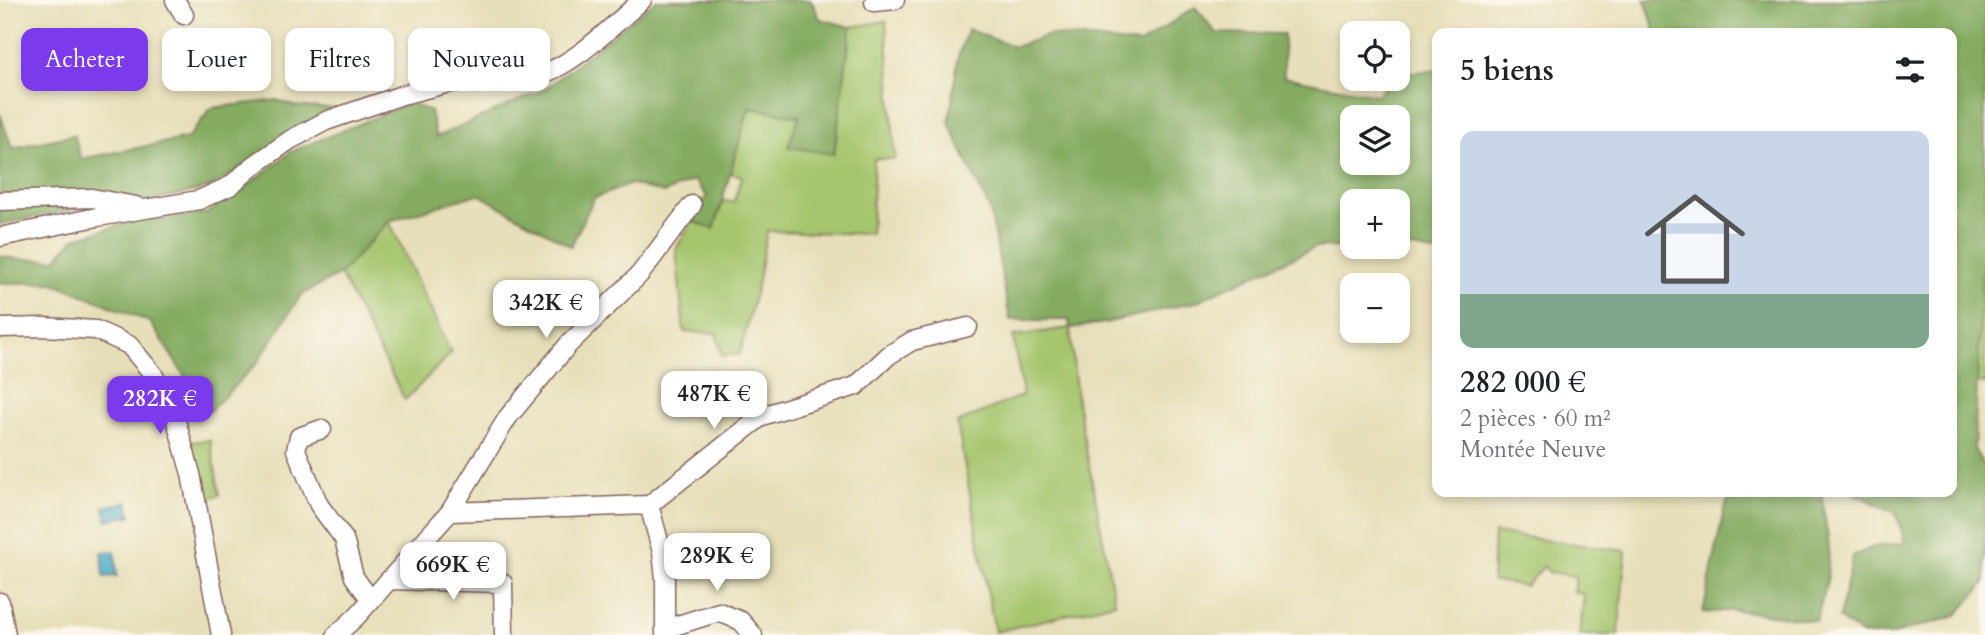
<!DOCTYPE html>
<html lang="fr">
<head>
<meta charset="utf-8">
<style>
  body { margin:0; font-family:Cardo,serif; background:#f2f2f2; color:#202124; height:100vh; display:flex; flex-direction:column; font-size:26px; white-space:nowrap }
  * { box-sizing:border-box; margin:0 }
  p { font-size:23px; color:#757577 }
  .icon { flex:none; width:38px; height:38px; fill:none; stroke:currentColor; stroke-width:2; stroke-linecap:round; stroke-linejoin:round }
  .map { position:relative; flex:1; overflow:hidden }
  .panel { position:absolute; left:1432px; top:28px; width:525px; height:469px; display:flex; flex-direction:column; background:#fff; border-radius:14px; box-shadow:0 4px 10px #0003 }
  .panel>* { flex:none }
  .banner { position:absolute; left:21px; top:28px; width:665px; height:63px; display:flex; gap:14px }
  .tools { position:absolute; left:1340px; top:21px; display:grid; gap:14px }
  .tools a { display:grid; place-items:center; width:70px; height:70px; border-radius:14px; background:#fff; box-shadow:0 4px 10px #0003; font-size:35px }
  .price { position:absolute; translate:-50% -60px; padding:0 16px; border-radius:14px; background:#fff; color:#222; font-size:23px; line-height:46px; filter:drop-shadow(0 2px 4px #0008) }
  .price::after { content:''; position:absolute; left:50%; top:42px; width:21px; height:16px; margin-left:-10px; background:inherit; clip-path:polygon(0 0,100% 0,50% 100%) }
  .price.selected { background:#7c3aed; color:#fff }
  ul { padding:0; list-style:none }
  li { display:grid; align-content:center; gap:14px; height:371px; padding:0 28px }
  li span { display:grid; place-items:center; height:217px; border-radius:14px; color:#555 }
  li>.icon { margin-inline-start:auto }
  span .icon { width:126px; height:126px; fill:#fffc; stroke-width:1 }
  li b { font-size:30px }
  h2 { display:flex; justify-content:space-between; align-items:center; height:84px; padding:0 28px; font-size:30px }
  .tag { padding:0 24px; border-radius:14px; background:#fff; box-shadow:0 4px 10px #0003; font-size:24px; line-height:63px }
  .tag.selected { background:#7c3aed; color:#fff }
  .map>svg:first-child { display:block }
</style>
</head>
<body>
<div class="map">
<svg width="1985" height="635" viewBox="0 0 1985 635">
  <rect width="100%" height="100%" fill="#fbf7ec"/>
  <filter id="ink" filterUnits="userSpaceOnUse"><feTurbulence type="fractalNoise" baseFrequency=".0143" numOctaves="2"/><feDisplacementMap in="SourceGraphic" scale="14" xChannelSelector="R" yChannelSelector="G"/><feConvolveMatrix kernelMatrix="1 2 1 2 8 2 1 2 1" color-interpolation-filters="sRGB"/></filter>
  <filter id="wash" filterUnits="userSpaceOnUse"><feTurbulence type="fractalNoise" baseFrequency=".00686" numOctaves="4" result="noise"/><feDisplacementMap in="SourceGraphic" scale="28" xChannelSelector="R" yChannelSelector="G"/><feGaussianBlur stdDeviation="1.57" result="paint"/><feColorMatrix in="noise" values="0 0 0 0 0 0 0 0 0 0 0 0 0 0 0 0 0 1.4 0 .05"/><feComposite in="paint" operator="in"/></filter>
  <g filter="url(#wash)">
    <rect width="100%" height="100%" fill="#e7dfb9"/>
    <!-- green -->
    <path fill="#a6c66e" stroke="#78724c" stroke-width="2" d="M886 21 895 159H874L871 234 767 231 757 285 740 354 722 356 716 333 684 332 676 249 692 221 714 229 723 201 734 202 742 176 730 173 749 108 799 116 834 154 851 27Z
      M1985 216V384L1977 383Z
      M389 221 451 353 405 400 340 274Z
      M1070 328 1077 401 1115 603 995 632 957 423 1023 395 1013 336Z
      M210 440 220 495 204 499 191 442Z
      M1494 533 1626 551 1618 635H1580L1584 594 1574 592 1576 576 1549 572 1544 566 1526 586 1492 581Z"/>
    <!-- forest -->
    <path fill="#84ab61" stroke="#676546" stroke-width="2" fill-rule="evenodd" d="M656 0H811L820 19 851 27 834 154 788 147 799 116 749 108 714 229 692 221 707 196 694 180 664 193 631 184 594 198 571 246 478 194 389 221 340 274 301 295 257 363 208 413 150 322 54 283H0V256L17 259 55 260 75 238 135 221 207 213 246 187 290 152 410 103 430 111 436 137 545 89Z
      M1645 0H1985V216L1974 449 1985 468V583L1956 616 1890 635H1862L1839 618 1853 556 1873 547 1905 543 1896 513 1851 492H1951V33H1656Z
      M1195 7 1216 33 1284 34V77L1376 95 1395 79H1398V76L1402 73 1437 70V253L1413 248 1316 247 1195 302 1105 323 1070 328 1069 320H1010L990 210 949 123 958 57 968 29 1014 47 1050 35 1140 44ZM1398 117V163H1353V117ZM1353 201H1398V247H1353Z
      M277 100 294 106 335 109 209 188 151 201 94 192 0 195V114L12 148 74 135 81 159 188 138 211 108Z
      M84 203 85 207 0 224V206Z
      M1732 492H1821L1829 547 1827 583 1816 621 1735 610 1703 613 1724 510Z"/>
    <!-- water -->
    <path fill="#47aac6" stroke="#486478" stroke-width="2" d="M128 502 131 516 106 520 104 507Z
      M115 551 117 576 104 577 102 552Z"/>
  </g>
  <g filter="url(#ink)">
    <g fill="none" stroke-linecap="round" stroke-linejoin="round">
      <defs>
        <path id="minor" d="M175 0 184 15
          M874 2 895 0
          M0 201 92 198 136 206
          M0 237 97 217 199 200 230 186 253 166 290 140 326 121 402 95 449 83 533 77C572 68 612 26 642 0
          M0 328 44 327 96 330 129 345 153 374 175 417 191 474 221 635
          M322 429 299 437 296 450 319 505 344 539 354 577 371 600
          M649 505 662 552 665 578V635
          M450 512 649 505 762 416 856 386 889 355 912 341 968 327
          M389 580 503 583 504 635
          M0 602 6 635
          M665 629 719 612 741 621 753 635
          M336 635 356 617 450 512 508 417 568 345 640 274 692 205"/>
      </defs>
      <!-- minor casing -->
      <use href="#minor" stroke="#81625d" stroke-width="21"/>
      <!-- minor -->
      <use href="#minor" stroke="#fff" stroke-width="18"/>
    </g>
  </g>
</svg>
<div class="tools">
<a><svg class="icon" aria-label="locate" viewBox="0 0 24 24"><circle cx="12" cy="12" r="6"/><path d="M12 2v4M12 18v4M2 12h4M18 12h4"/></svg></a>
<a><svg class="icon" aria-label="layers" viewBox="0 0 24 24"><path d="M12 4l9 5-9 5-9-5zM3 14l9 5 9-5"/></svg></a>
<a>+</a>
<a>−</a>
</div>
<b class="price" style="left:546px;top:340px">342K €</b>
<b class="price" style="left:714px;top:431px">487K €</b>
<b class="price selected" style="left:160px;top:436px">282K €</b>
<b class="price" style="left:717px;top:593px">289K €</b>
<b class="price" style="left:453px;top:602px">669K €</b>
<div class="banner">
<a class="tag selected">Acheter</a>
<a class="tag">Louer</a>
<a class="tag">Filtres</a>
<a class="tag">Nouveau</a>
</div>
<section class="panel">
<h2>5 biens<svg class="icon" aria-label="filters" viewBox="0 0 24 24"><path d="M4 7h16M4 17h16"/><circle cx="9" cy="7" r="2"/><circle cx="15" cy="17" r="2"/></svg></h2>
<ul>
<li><span style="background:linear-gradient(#c9d6e8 75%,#7fa58c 0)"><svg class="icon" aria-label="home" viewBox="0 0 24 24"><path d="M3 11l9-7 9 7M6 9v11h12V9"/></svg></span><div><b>282 000 €</b><p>2 pièces · 60 m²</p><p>Montée Neuve</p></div></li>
</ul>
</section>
</div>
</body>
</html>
